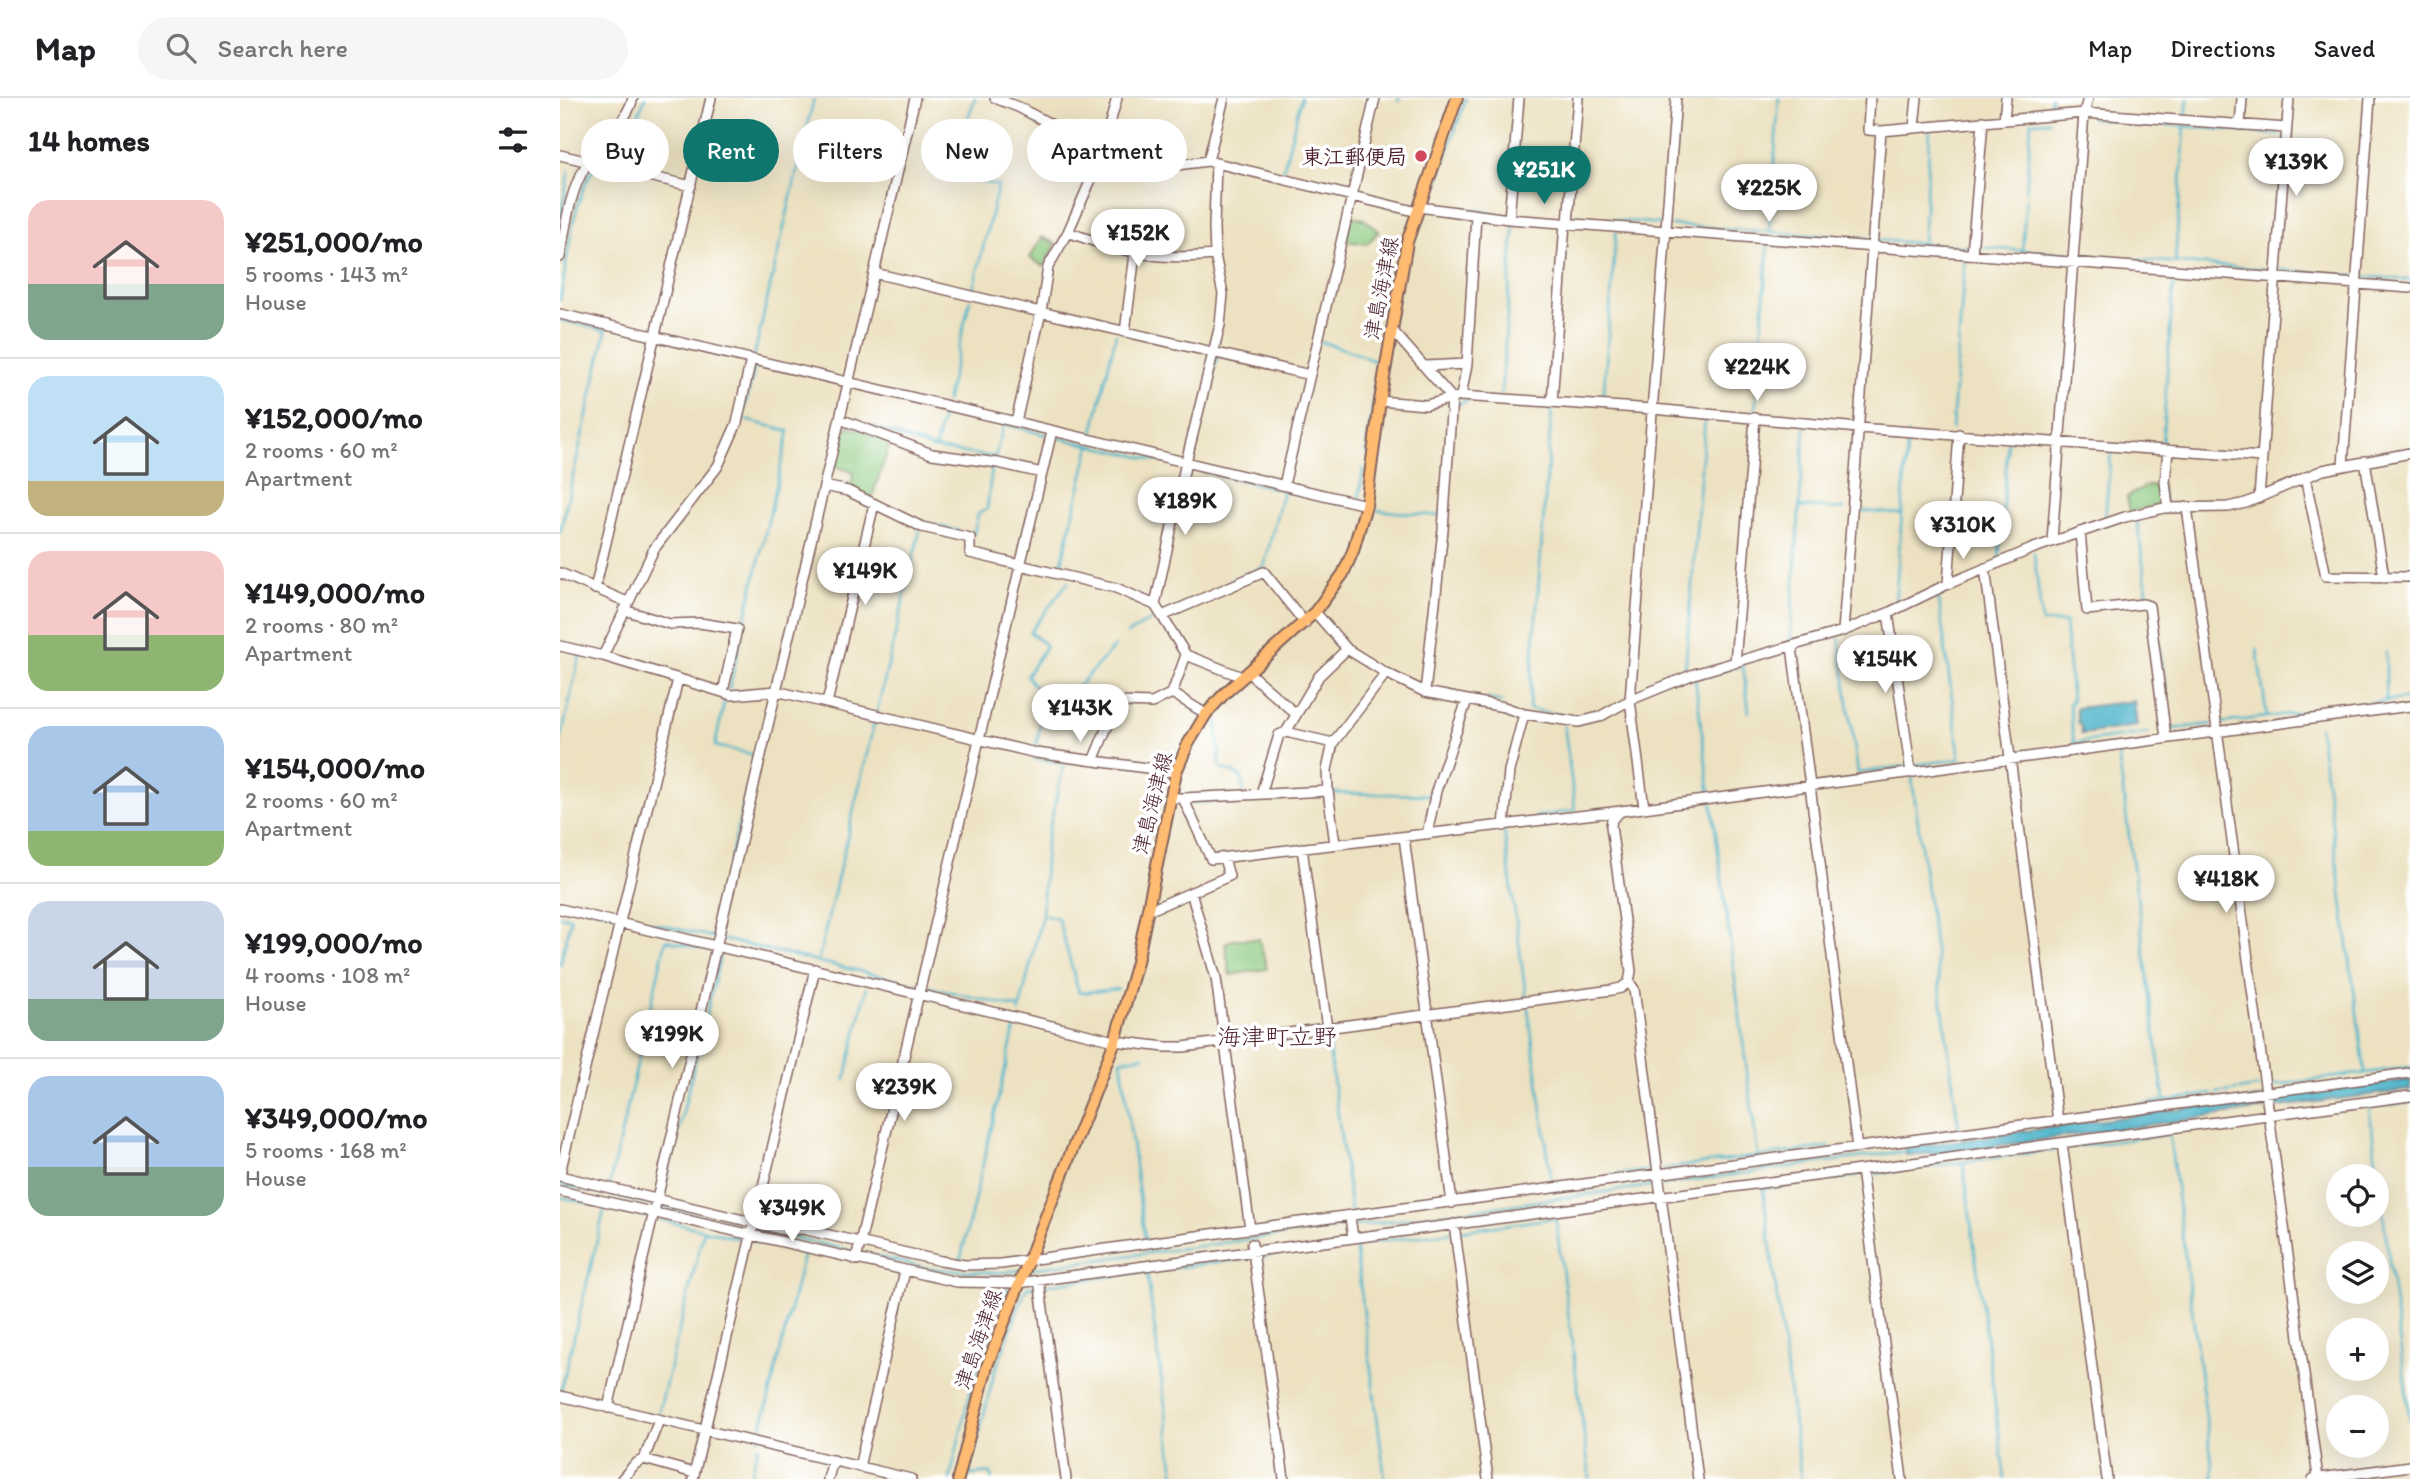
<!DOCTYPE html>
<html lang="en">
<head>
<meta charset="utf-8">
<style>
  body { margin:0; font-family:Itim,"Klee One",sans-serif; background:#f6f6f6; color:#202124; height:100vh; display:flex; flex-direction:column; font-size:26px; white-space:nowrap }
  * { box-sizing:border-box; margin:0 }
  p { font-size:23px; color:#757577 }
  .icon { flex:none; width:38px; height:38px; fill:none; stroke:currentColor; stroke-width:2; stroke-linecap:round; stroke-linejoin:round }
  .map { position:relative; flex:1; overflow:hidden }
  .side { display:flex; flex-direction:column; background:#fff; width:560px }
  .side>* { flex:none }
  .banner { position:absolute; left:21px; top:21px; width:665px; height:63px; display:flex; gap:14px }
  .fabs { position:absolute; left:1766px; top:1066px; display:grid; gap:14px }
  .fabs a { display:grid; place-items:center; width:63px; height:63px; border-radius:50%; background:#fff; box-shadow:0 7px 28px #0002; font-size:35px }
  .price { position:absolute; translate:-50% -60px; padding:0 16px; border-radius:24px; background:#fff; color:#222; font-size:23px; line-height:46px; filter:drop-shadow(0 2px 4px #0008) }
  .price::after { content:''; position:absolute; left:50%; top:42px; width:21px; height:16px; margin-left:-10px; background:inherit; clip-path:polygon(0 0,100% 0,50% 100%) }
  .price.selected { background:#0f766e; color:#fff }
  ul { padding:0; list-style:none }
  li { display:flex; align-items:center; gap:21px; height:175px; padding:0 28px }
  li+li { border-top:2px solid #e0e0e0 }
  li span { display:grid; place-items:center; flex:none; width:196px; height:140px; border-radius:21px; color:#555 }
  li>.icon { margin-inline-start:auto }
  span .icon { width:84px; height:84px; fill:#fffc; stroke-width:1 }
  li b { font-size:30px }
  h2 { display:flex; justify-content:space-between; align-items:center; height:84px; padding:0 28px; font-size:30px }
  .tag { padding:0 24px; border-radius:32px; background:#fff; box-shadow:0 7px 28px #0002; font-size:24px; line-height:63px }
  .tag.selected { background:#0f766e; color:#fff }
  header { display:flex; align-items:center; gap:42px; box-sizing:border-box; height:98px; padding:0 35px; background:#fff; border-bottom:2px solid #e0e0e0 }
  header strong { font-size:33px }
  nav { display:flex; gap:38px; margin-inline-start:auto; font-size:24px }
  .search { width:490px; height:63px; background:#f6f6f6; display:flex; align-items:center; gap:18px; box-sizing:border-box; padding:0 24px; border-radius:38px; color:#757577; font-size:26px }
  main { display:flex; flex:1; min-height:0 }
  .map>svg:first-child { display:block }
</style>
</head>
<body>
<header>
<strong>Map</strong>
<div class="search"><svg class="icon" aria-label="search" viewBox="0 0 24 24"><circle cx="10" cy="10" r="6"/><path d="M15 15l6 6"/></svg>Search here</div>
<nav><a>Map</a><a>Directions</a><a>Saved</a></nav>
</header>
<main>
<section class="side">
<h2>14 homes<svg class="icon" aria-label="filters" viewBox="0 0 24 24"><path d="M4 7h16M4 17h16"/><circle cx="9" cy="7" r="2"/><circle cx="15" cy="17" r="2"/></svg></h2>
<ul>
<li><span style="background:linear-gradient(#f6c9c9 60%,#7fa58c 0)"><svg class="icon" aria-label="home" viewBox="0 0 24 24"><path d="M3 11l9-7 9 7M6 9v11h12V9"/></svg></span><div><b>¥251,000/mo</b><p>5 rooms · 143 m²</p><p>House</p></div></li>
<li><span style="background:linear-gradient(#bfe0f5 75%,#c2b280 0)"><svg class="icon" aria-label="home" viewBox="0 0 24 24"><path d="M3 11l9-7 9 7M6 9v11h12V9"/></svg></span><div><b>¥152,000/mo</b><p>2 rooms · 60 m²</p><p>Apartment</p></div></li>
<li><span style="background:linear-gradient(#f6c9c9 60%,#8fb573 0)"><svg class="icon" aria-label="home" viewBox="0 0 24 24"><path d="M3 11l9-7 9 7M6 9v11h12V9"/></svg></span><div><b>¥149,000/mo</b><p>2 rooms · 80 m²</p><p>Apartment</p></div></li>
<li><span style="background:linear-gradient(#a9c7e8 75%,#8fb573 0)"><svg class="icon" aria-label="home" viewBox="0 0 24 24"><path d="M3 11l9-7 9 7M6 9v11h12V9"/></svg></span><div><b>¥154,000/mo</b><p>2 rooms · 60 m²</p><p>Apartment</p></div></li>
<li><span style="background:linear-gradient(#c9d6e8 70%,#7fa58c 0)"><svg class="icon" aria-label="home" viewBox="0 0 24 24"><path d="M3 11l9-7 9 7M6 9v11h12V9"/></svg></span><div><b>¥199,000/mo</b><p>4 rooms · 108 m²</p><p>House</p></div></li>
<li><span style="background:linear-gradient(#a9c7e8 65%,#7fa58c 0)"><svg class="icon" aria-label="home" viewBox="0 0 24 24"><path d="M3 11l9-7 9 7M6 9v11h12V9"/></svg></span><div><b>¥349,000/mo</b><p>5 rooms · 168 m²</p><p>House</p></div></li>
</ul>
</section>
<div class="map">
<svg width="1850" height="1381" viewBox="0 0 1850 1381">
  <rect width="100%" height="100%" fill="#fff"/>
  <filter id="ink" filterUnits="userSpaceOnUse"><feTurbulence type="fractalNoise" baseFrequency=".0143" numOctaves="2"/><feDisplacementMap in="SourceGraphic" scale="14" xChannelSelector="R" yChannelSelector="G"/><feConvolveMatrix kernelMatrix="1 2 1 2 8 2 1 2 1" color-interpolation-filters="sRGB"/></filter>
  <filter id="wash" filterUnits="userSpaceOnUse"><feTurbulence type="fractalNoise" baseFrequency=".00686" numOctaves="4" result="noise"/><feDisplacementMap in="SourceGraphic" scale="28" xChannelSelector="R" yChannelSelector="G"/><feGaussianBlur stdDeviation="1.57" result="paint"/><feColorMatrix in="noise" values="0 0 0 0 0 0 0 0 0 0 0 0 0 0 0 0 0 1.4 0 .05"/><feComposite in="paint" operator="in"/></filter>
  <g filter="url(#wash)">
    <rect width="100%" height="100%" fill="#ece1c0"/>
    <!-- green -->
    <path fill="#8cc97f" stroke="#6b7455" stroke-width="2" d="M791 118 804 121 819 133 807 146 785 143Z
      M482 139 496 146 483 168 470 160Z
      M288 328 331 343 311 402 289 391 294 375 273 367Z
      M1601 386 1605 405 1570 414 1567 399 1584 389Z
      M676 841H699L707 871 670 877 665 845Z"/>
    <!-- water -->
    <path fill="#4ab3c9" stroke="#4a697a" stroke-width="2" d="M1574 603 1577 628 1522 636 1521 626H1518L1516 610Z
      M1850 982V992C1694 1011 1538 1035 1382 1055L1346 1057 1345 1050 1699 1000Z"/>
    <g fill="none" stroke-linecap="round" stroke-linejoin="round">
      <!-- stream -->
      <path stroke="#4ab3c9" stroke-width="2.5" d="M838 3 839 0
        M1490 12 1491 0
        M1626 19 1628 0
        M1531 20 1720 37
        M39 64 75 24 85 0
        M722 77 741 0
        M1466 95 1471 24 1489 23
        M874 108 870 105 906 0
        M887 108 936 115
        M1013 119 1103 126
        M0 123 9 73
        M1112 127 1309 141
        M1209 133 1219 0
        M1316 142 1410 149
        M1363 144 1370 32
        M1417 149 1510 156
        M1462 153 1466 100
        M1518 157 1713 172
        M1615 164 1625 28
        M1720 172 1794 178
        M1800 178 1850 182
        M412 195 438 88 388 75 415 0
        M0 202C8 161 11 105 34 70
        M762 244 790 253 819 265
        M194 258 254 0
        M941 297 954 128
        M1043 303 1056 134
        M386 304 410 202
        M898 306 908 302
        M977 308 992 309 969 611 1001 617
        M1195 316 1208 148
        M311 328 374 351 435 359 444 326 487 337
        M1392 331 1405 160
        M532 338 556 236
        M495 339 621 368
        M1602 348 1614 177
        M375 351 384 311
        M806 355 818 271
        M633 361 657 260
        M630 370 794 409
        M799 401 803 370
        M1240 410 1247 409 1284 411
        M814 412 880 418
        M1299 413 1341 416
        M1545 421 1551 351
        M1577 422 1588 501H1592L1593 508
        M361 426 362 424 398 433
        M0 435 46 233 1 222
        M411 436 414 435 418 416 427 411 432 368
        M1474 455 1482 525 1505 524 1512 604 1509 605 1514 645 1587 635
        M1439 459 1448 344
        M500 472 530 348
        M508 484 470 534 486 548 467 577 473 587 505 603 555 548
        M669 484 704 469 723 392
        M1335 507 1348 336
        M1596 525 1611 632
        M567 536 596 519
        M1279 540 1298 675 1346 668
        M1230 544 1245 329
        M1697 551 1707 619
        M1125 574 1145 320
        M169 591 229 333 182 321 195 268
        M928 601 942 604
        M1826 603V554
        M1809 605 1850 600
        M1760 612 1801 606
        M317 614 360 432
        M657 623 660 669 682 679 683 693
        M1660 625 1752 613
        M1759 629 1805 975
        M1612 631 1652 626
        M0 646 20 556
        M476 650 485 593
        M1558 655 1604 1002
        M1354 667 1400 661 1378 496
        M1352 680 1399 1032
        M772 695 872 697V699
        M1150 697 1135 580 1183 567 1189 614
        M630 705 749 698
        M1152 706 1198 1058
        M975 719 1015 712 1004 626
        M944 732 966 898
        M0 803 57 816
        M483 817 498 820 519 895 558 891
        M0 818 11 820 0 867
        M64 818 152 839 195 657 155 648 165 600
        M161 841 359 887
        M258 863 315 621
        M365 888 460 910
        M968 910 992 1086
        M459 914 482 817 486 745 504 665 475 661V659
        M767 936 791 1113
        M584 958 561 962 585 1142H588
        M285 982 307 889
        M1709 988 1850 969
        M1657 995 1699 989
        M1850 1004 1809 1009 1850 1322
        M1520 1015 1652 996
        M1609 1035 1654 1381
        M1506 1050 1609 1036
        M1403 1064 1445 1381
        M1102 1071 1269 1049
        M1305 1077 1500 1051
        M1047 1078 1092 1072
        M0 1086 92 1107
        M49 1088 106 842 151 853
        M103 1098 160 859
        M0 1099 89 1119
        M99 1109 371 1171 438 1175 462 1172
        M995 1117 1030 1381
        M98 1121 186 1142
        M795 1128 1347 1053
        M899 1133 996 1120
        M195 1144 243 1155
        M795 1146 825 1381
        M698 1159 892 1134
        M400 1163 456 925
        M469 1171 788 1128
        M587 1174 615 1381
        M484 1187 689 1160
        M1 1293 45 1109
        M99 1313 144 1132
        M199 1341 244 1154
        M190 1381 198 1348
        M390 1381 408 1302 420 1262 447 1190
        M432 1381 431 1375 409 1377 434 1276 465 1193 468 1189 476 1188
        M1241 1381 1203 1091 1298 1078"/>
    </g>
  </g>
  <g filter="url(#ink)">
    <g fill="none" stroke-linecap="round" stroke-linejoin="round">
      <defs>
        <path id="minor" d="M435 0 458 9 552 58 587 66 617 67 648 63 858 114
          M1310 0 1308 32 1321 33
          M1444 22 1446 0
          M1680 27 1682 0
          M1354 29 1357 0
          M0 57 131 88
          M648 63 664 0
          M859 109 949 121 1850 190
          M949 121 959 0
          M1008 125 1018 0
          M508 134C562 154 597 163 655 157
          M1412 156 1423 23
          M0 159C6 127 9 93 27 66 42 43 65 28 73 0
          M314 175 750 277
          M0 216 806 407
          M832 232 892 300 883 432 865 594
          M565 234 575 156
          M865 268 907 266
          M901 298 907 266 916 117
          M820 303 866 307 901 298 1093 311 1298 330 1702 359
          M992 304 1005 125
          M280 321 372 356 438 365 482 375
          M456 324 481 214 488 169 508 134 533 77 542 54 557 0
          M1608 352 1605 384 1608 410
          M1805 363 1824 479
          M1783 367 1810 0
          M1745 379 1766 478 1850 479
          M724 387 815 0
          M264 388 288 393 362 429 410 440V455L556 490 595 507 602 518 704 474 745 525
          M1699 400 1729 0
          M1627 409 1758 1380
          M1520 434 1527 512 1583 506 1589 508 1606 640
          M1492 443 1524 15 1528 0
          M1425 470 1498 1023
          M0 475 67 504
          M1388 486 1399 336
          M35 491 151 0
          M595 507 626 364 660 227 663 196 655 157 654 129 656 65
          M64 512 110 526 140 525 177 531 163 594
          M755 514 787 551 826 575 865 594 944 609 964 616 1019 624 1039 619 1070 602 1134 576 1283 533 1328 515 1388 486 1474 450 1565 419 1604 410 1668 409 1686 405 1763 372 1850 355
          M1328 515 1351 675
          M602 518 626 557 682 579
          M1283 533 1321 33 1524 15 1726 30
          M0 548 43 558 172 597 216 593 476 655 616 674
          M1232 549 1297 1050
          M626 557 612 595 646 616
          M43 558 94 451 158 368 177 325 191 261
          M1175 565 1195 320
          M688 574 736 616
          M267 605 314 406
          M726 634 773 645
          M533 663 547 629 561 604 592 605 612 595
          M768 693 767 672 773 645 826 575
          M701 696 719 637 726 634 759 578 787 551
          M610 700H623L651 761 1061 713 1850 608
          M623 700 768 693 775 746
          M1084 710 1070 602 1116 0
          M1060 714 1052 721 1051 728 1071 873 1069 884 1074 891 1138 1381
          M944 728 949 673 964 616
          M867 736 876 693 907 602
          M844 739 892 1105
          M742 750 767 930
          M631 794 656 880 690 1131
          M589 809 595 810 669 778 664 760
          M0 811 555 943 605 949H623L1052 892 1061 890 1069 884
          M1502 1045 1547 1381
          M1301 1072 1342 1381
          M0 1075 118 581
          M0 1078 225 1132 243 1131 381 1163 405 1167 441 1166 651 1136 1850 975
          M0 1093 397 1184 458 1185 793 1140 790 1119
          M894 1126 928 1381
          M793 1140 1850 998
          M692 1146 724 1381
          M296 1162 492 333
          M479 1182 506 1381
          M0 1298 351 1381
          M48 1310 355 0
          M99 1322 84 1361 134 1375
          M299 1369 345 1173
          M62 1381 75 1366 84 1361
          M133 1381 255 871
          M268 1381 273 1362
          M1753 1381 1850 1368"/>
        <path id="major" d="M398 1381 427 1268 555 943 577 864 616 674 628 646 646 616 664 596 755 514 783 476 793 453 806 407 820 303 847 144 897 0"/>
      </defs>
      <!-- minor casing -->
      <use href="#minor" stroke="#83635f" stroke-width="12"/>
      <!-- major casing -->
      <use href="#major" stroke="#83635f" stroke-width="14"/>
      <!-- minor -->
      <use href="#minor" stroke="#fff" stroke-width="9"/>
      <!-- major -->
      <use href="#major" stroke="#febb71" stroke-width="10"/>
    </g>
  </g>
  <!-- markers -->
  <circle fill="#d1495b" stroke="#fff" stroke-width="2.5" cx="861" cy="58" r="7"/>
  <g text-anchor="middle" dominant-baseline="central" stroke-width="7" stroke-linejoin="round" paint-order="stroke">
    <!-- poi labels -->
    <g font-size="21" font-weight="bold" fill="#4a1f2b" stroke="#fff" text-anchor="end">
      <text x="847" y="58">東江郵便局</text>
    </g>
    <!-- street labels -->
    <g font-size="21" fill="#4a1f2b" stroke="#fff">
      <text transform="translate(821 190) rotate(-79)">津島海津線</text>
      <text transform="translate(592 705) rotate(-76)">津島海津線</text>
      <text transform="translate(418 1241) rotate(-71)">津島海津線</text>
    </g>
    <!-- quarter labels -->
    <g font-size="24" fill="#4a1f2b" stroke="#fff">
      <text x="717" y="938">海津町立野</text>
    </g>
  </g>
</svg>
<div class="fabs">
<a><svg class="icon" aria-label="locate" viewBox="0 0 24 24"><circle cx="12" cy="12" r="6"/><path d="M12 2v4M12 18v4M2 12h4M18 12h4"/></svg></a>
<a><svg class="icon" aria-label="layers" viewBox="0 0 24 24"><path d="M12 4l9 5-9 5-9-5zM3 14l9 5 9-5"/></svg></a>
<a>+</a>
<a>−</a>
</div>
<b class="price" style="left:1736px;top:100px">¥139K</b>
<b class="price selected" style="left:984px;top:108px">¥251K</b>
<b class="price" style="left:1209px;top:126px">¥225K</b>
<b class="price" style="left:578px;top:171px">¥152K</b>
<b class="price" style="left:1197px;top:305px">¥224K</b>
<b class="price" style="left:625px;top:439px">¥189K</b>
<b class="price" style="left:1403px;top:463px">¥310K</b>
<b class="price" style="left:305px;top:509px">¥149K</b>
<b class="price" style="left:1325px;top:597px">¥154K</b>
<b class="price" style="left:520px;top:646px">¥143K</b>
<b class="price" style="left:1666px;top:817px">¥418K</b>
<b class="price" style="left:112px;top:972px">¥199K</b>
<b class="price" style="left:344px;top:1025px">¥239K</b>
<b class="price" style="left:232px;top:1146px">¥349K</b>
<div class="banner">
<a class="tag">Buy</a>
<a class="tag selected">Rent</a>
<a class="tag">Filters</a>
<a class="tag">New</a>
<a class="tag">Apartment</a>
</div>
</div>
</main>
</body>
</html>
